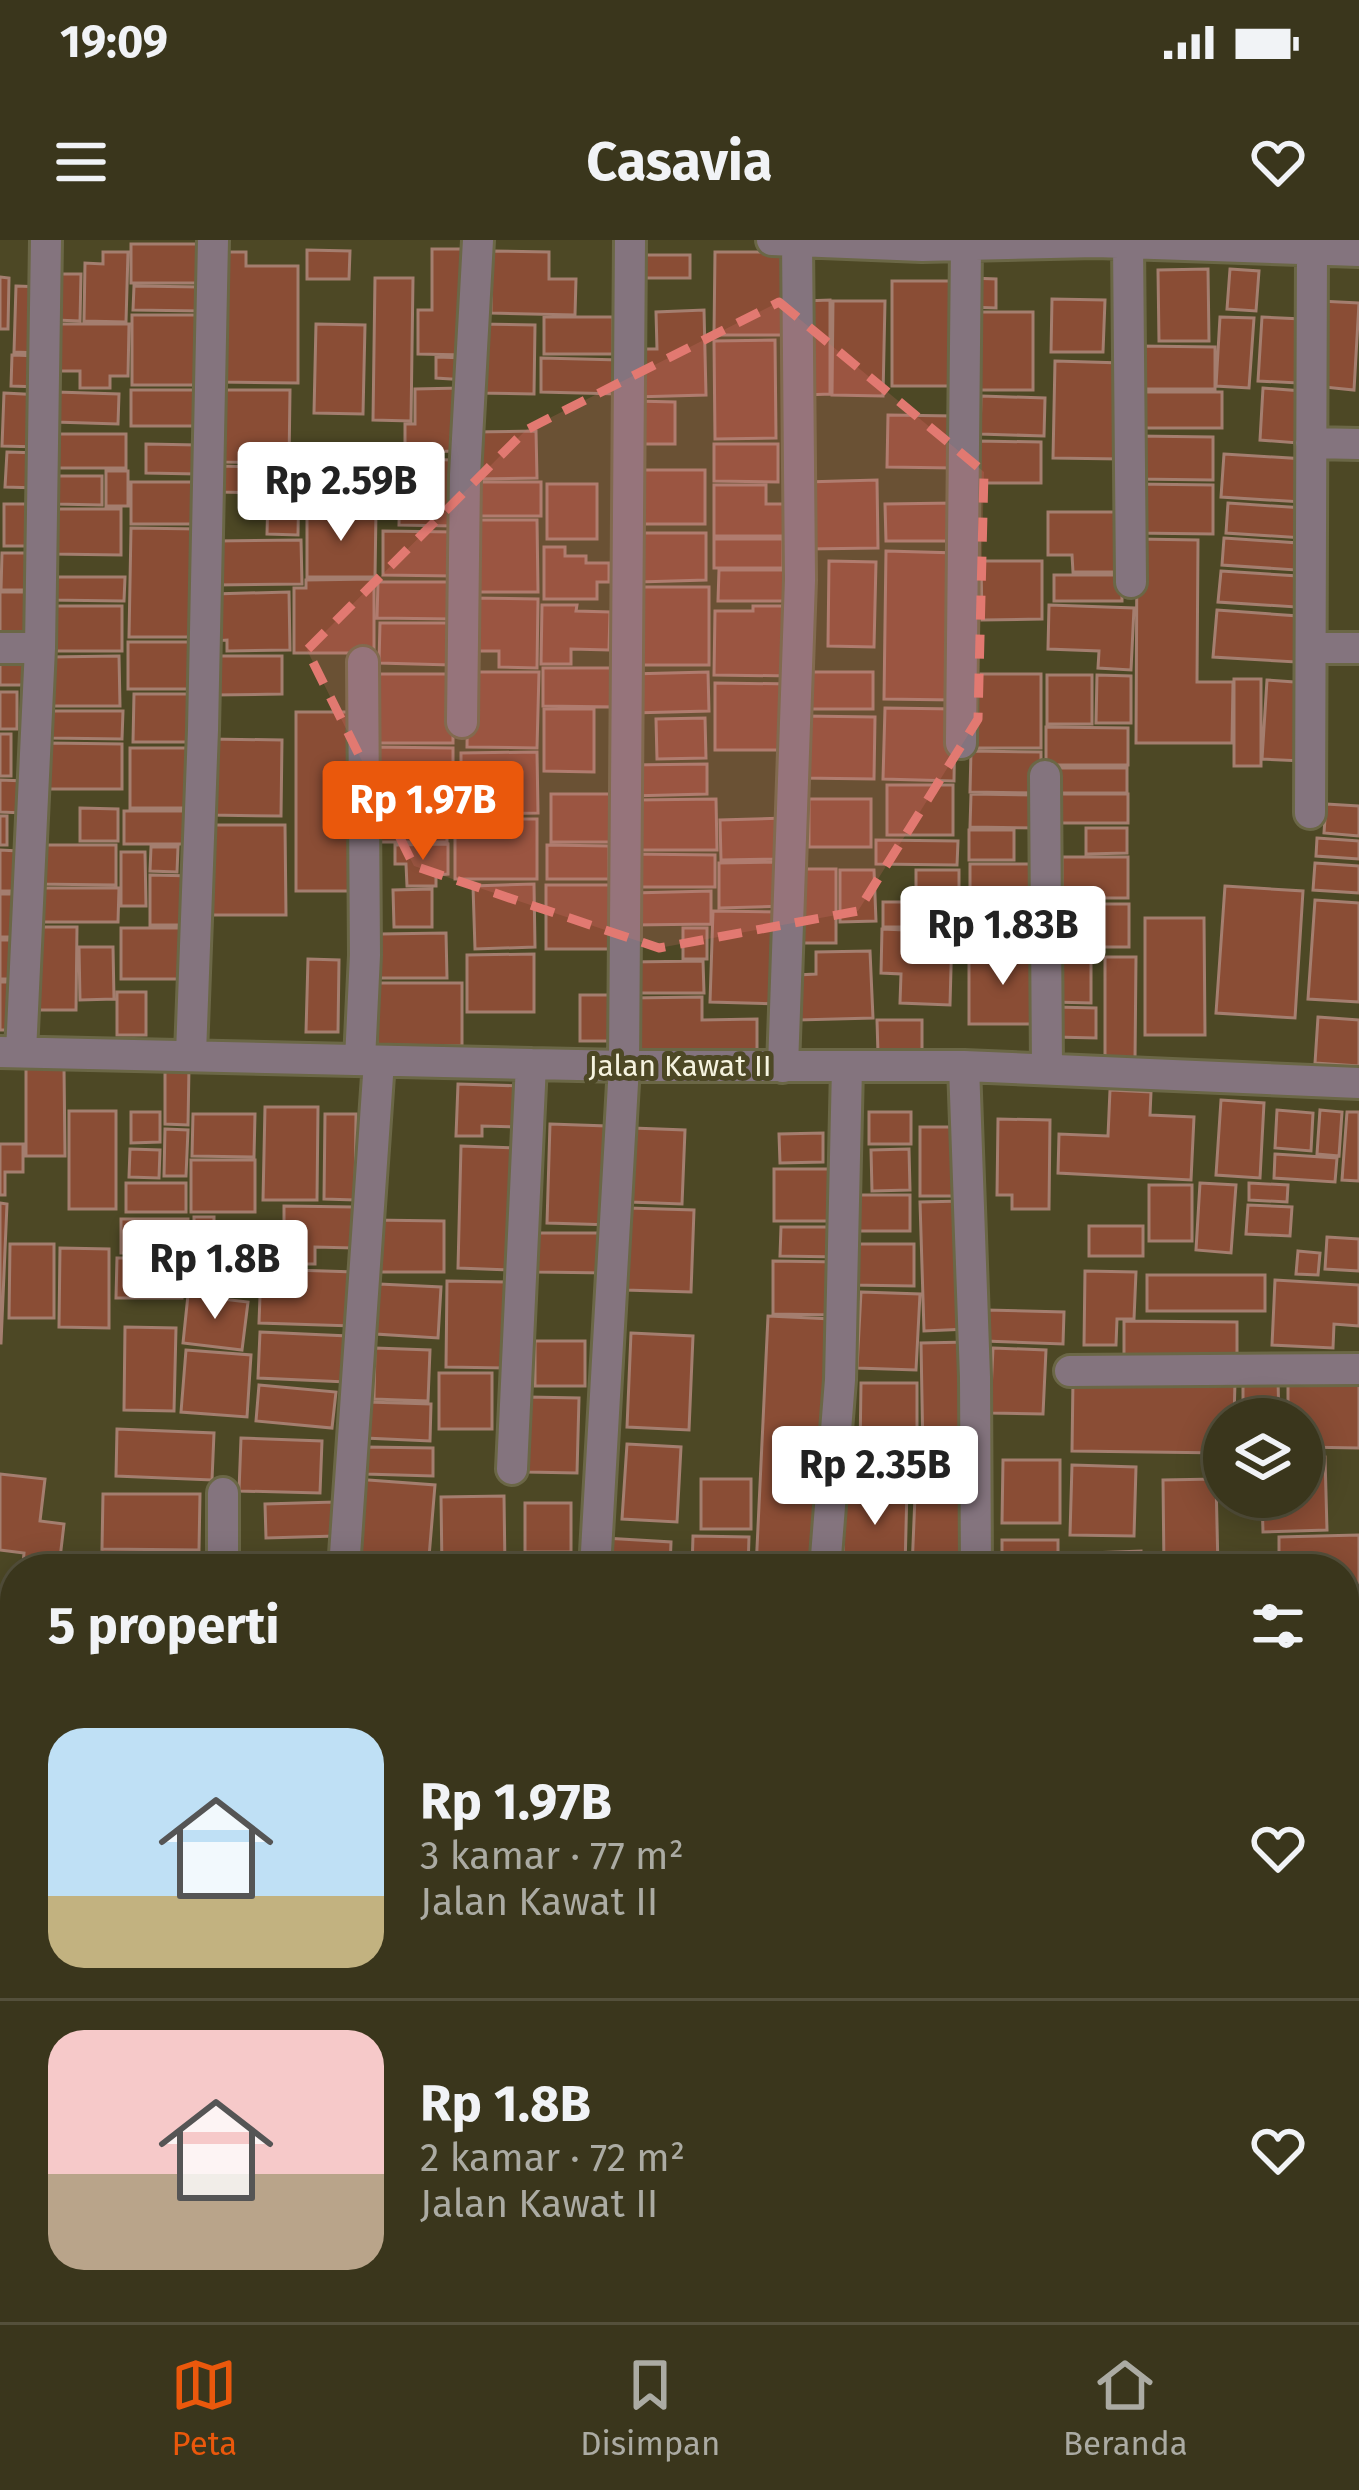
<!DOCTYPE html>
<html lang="id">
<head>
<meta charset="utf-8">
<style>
  body { margin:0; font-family:"Fira Sans",sans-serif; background:#454129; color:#f1f3f6; height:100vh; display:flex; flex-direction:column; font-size:45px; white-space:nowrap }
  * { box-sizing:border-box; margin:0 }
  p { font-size:39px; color:#ababa3 }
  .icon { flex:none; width:66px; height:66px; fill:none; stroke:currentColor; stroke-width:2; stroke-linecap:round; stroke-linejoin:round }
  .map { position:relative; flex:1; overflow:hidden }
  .side { position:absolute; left:0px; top:1314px; width:1359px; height:768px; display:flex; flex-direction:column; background:#3a361c; border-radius:48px 48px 0 0; box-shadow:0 6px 30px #0003,0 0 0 3px #54503b }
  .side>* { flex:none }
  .fabs { position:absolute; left:1203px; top:1158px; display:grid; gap:24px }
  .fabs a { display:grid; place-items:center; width:120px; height:120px; border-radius:50%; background:#3a361c; box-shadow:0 6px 30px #0003,0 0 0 3px #54503b; font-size:60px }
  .price { position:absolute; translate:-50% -102px; padding:0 27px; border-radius:12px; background:#fff; color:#222; font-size:39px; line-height:78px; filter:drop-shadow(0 3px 6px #0008) }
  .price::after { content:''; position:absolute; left:50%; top:72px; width:36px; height:27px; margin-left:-18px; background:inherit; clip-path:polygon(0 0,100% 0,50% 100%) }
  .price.selected { background:#ea580c; color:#fff }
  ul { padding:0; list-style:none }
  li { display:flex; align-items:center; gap:36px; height:300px; padding:0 48px }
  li+li { border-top:3px solid #54503b }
  li span { display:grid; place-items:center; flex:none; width:336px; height:240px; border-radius:36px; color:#555 }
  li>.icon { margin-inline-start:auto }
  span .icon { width:144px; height:144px; fill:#fffc; stroke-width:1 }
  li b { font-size:51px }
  h2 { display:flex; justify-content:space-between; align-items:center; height:144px; padding:0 48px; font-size:51px }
  .status { display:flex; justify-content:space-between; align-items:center; height:84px; padding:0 60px; background:#3a361c; direction:ltr }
  .status svg { height:33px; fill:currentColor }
  header { display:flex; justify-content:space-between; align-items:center; height:156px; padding:0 48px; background:#3a361c; font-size:54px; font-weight:700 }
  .tabs { display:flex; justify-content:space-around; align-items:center; height:168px; border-top:3px solid #54503b; background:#3a361c; font-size:33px; color:#ababa3 }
  .tabs a { display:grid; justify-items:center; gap:6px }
  .tabs .selected { color:#ea580c }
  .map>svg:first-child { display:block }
</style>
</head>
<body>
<div class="status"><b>19:09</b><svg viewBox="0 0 49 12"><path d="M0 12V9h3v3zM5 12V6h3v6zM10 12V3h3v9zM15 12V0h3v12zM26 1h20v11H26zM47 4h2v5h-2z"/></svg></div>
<header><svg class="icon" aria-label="menu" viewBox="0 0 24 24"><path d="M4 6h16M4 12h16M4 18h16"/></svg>Casavia<svg class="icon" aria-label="heart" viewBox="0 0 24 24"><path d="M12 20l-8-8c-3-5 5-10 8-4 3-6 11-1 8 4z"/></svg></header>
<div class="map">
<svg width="1359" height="2082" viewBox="0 0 1359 2082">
  <rect width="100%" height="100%" fill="#4d4825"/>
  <!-- built -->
  <path fill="#595328" d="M0 1628 15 1629V2020L0 2021Z"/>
  <!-- green -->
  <path fill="#525477" d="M0 1779 15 1780V1987L0 1986Z"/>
  <!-- building -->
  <path fill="#8a4d35" stroke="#a47e6f" stroke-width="3" d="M131 4H204V43H131Z
    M432 9H467L466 115 418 114V70H432Z
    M307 10 350 11 349 39H307Z
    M492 11 549 12V39H576L575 75 491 73Z
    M103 12H128L126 82 84 81 85 23 103 24Z
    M220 12H246V26H298V143L219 142Z
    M715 12H788L787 95H714Z
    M640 15H690V38H640Z
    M1208 29 1209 101H1159L1158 30Z
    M1230 29 1259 31 1256 71 1227 69Z
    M55 34H81L80 81 55 80Z
    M0 37 9 38 8 89H0Z
    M375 38H413L411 181 373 180Z
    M970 38 996 39V68L969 67Z
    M892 41H961L960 146H892Z
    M16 46 42 47 40 113 14 112Z
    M134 46 202 47V71L133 70Z
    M1052 59 1105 60 1103 112H1051Z
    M830 60V154L804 155V61Z
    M833 61H885L883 156 832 155Z
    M1320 61 1359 63 1354 150 1314 146Z
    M704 70 706 155 634 157 633 109H657L656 72Z
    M978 72H1033V150H978Z
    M132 75H196V145H132Z
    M544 77H613V114H544Z
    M1220 77 1254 78 1249 148 1216 146Z
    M1262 77 1302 79 1298 143 1258 141Z
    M52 84H129L128 136H110V148H80V131H52Z
    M316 84 365 85 363 174 314 173Z
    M478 84 535 85 534 154 477 153Z
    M775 100 776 198 715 199 714 101Z
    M1140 106 1215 107V149H1139Z
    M12 115 41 116 40 147 11 146Z
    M436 117 467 118 466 140 436 138Z
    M541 118 620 120 619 154 541 152Z
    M1055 121 1122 123 1120 219 1053 218Z
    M461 148 462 211 405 212V184H415V149Z
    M1263 148 1302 151 1298 203 1260 200Z
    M131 150H194V186H131Z
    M224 150H290L289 223 223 222Z
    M56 152 119 154 118 184 55 182Z
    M1145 152H1222V188H1145Z
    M4 153 42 155 40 207 2 206Z
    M981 156 1045 158 1044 196 980 194Z
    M634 161 675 162V204H633Z
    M888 175 954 176 953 228 887 227Z
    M536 191 537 238 472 239V192Z
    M56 194H126V228H56Z
    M1136 196 1213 197V240L1135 239Z
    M977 201 1041 202V243H977Z
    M146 204 197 205V234L146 233Z
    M714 204H778V242L714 241Z
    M7 212 40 213 38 248 5 247Z
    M1224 214 1305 219 1302 262 1221 257Z
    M400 219 455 220 454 286 399 285Z
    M219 226 299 228 298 295 267 294 268 253 219 252Z
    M631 230H705V284H631Z
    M106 231H128V266H106Z
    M55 236H102V265L55 264Z
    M877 240 878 308 807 309 805 242Z
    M131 242H196V284H131Z
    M472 242H541V276H472Z
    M547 244H597V299H547Z
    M1135 244 1213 245V294L1134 293Z
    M714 245H766V264H786L785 296H714Z
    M955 263 956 301H886L885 264Z
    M1228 263 1304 268 1303 298 1226 293Z
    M4 264H36V306H4Z
    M53 269H121V315L52 314Z
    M307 270 376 271 375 337H307Z
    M1048 272H1120V332H1073L1072 315H1048Z
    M471 280H537L538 352H472Z
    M131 288 199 289 198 397H129Z
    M383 291 454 292 453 336 383 335Z
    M638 293H706V340L639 342Z
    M1224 298 1298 303 1296 330 1222 325Z
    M714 299H783V328H714Z
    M1137 299 1198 300 1197 442H1233L1232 503H1136Z
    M301 300 302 344 215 345V301Z
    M544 307H565V316H586V323H609V342H597V359H544Z
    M886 311 957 313 954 460 884 459Z
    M2 313H36V350H1Z
    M829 321 876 322 874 407 828 406Z
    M981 321H1042V379L982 380Z
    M719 330H786L785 361H718Z
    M1221 331 1298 336 1296 367 1218 362Z
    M1054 335H1122V361H1054Z
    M48 337H125L124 361 48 360Z
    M374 339V413H294V348H306V340Z
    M378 342H453V379L377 378Z
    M642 347H709V425H642Z
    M0 352H27L28 393 0 394Z
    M289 352 290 410 227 411V400L214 401 213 354Z
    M470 358 538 359 537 428 499 427V411H470Z
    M542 365H577L576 371 610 372 609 410 571 409V424H541Z
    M1049 365 1134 368 1131 430 1098 428 1099 411 1048 409Z
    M47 366H122V411H47Z
    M753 366H792L791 436 714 435 715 371H753Z
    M1217 370 1298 376 1296 422 1213 417Z
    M380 383H451V425L379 423Z
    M128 402H196V449H128Z
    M119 416 120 466H50L49 417Z
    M214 416H282V454L215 455Z
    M0 418H27L26 445H0Z
    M543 428H617V467L543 466Z
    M468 432H539L537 508 467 507Z
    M708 432 709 471 632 473 630 434Z
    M805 432H873V469H805Z
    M374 434H453V503H374Z
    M973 434H1041V508H972Z
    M1047 435H1092V484H1047Z
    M1097 435 1131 436V483H1096Z
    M1234 439H1261V526H1234Z
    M1267 440 1308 443 1303 521 1262 519Z
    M715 443 792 444 791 510H715Z
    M0 452H17V489H0Z
    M134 454H191L190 502H133Z
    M885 468 955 469 954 541 883 539Z
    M544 469H594V532L544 531Z
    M50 471H123L122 499 50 498Z
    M296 472H355L356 651H296Z
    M803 476 875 477 874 539 802 538Z
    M705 478 706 518 657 519 656 479Z
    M1046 487 1128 488V525H1046Z
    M0 494H11V536H0Z
    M209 499 282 500 281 576 208 575Z
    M48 503 122 504V549H48Z
    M372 507 453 508V555L372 554Z
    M130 508H194V568H130Z
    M971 511 1041 512V553L970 552Z
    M537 512 538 573 461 574V513Z
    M707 524V554L630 556V525Z
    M1055 528H1127V553H1055Z
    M0 540 25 541 24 573 0 572Z
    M887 545H953V595H887Z
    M551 554H613V602H551Z
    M971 554 1041 555V588L970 587Z
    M1055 554H1128V583H1055Z
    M716 559 717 610H637V560Z
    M809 559H871V607H809Z
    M1326 564 1359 566V596L1324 593Z
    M373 566H447V602H373Z
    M80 568 118 569V601H80Z
    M124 571H192V604H124Z
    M0 576H7V605H0Z
    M785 578 786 619 721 620 720 580Z
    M455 579H537V639H455Z
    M206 585H285L286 675H207Z
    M1086 588H1127V613L1086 614Z
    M969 590H1014V620H969Z
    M1317 598 1359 601V619L1316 616Z
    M876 600 958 601 957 625 876 624Z
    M448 604V634L436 635V646H407L406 624H395V605Z
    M33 605H116V645L33 644Z
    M547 605 609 606V639H547Z
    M151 607H178L177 632 150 631Z
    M0 610 18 611 16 651H0Z
    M121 612H145L146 666H121Z
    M630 614 715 615V647H630Z
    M1062 617H1128V658H1062Z
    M784 622 785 666 719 668V623Z
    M1315 623 1359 626V653L1313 650Z
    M970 624H1037L1036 649H970Z
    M800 629H836V703H800Z
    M840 630H874L876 681 840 682Z
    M916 630H959V656H916Z
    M150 635 194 636 193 685H150Z
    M534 644 535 707 475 709 473 646Z
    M546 645H615V709H546Z
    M1225 646 1303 651 1295 778 1216 773Z
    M35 648H119L118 682H35Z
    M432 649V687H394L393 650Z
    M711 651V684L634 685 633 653Z
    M0 654H13V697H0Z
    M970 654H1040V680L969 679Z
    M1315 660 1359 663V762L1308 759Z
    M883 662H950V687H883Z
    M1060 664H1129V707H1060Z
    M713 671 783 672 781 764 710 762Z
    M1145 678H1204L1205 795H1145Z
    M1037 683 1038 709H969V684Z
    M31 687H77L76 770H30Z
    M121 688H193L192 739H121Z
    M683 688H707V719H683Z
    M882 689 952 692 950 765 900 763 901 734 881 733Z
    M446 693 447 738H380V694Z
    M0 700H16V739H0Z
    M79 707H113L114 759 80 760Z
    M870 711 873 778 798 780 797 735 816 734V712Z
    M969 712 1038 713V784H969Z
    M534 714V772H467V715Z
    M1054 716 1091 717V763L1053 762Z
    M1105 717H1136L1135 821H1105Z
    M308 719 339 720 338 792H306Z
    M703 721 704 753H631L630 722Z
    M0 742H19V790H0Z
    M377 743H462V806L377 805Z
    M117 752H146V795H117Z
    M580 755H617V801H580Z
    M702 757V780L757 779V814L631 816 630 758Z
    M1055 767 1096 768V798L1055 797Z
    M1318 777 1359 780V826L1315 823Z
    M877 780H922V814H878Z
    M165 827H189L188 885 165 884Z
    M26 828H64L65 916H26Z
    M458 844 522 846 520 887 482 886V896H456Z
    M1110 850 1151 852 1150 875 1194 877 1191 940 1058 933 1059 894 1108 896Z
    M1221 860 1264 863 1260 938 1216 935Z
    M265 867H318L317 960H263Z
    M1277 870 1313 873 1311 911 1275 908Z
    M1320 870 1342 872 1339 916 1317 914Z
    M69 871H116V969H69Z
    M131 872H160V902L131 903Z
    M869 872H911V904H869Z
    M1347 872H1359V941L1342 940Z
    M193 874H255L254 917 192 916Z
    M325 874H356L355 960 324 959Z
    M998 879 1050 880 1049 969H1012V955H997Z
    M550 884 607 886 613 985 547 983Z
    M920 887H962L961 956H920Z
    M632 888 685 890 682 964 630 962Z
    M165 889 188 890 186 936H164Z
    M823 893V922L780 923 779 894Z
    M0 904H23V932H5V955H0Z
    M461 906 515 908 512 1030 458 1028Z
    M130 909 160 910 159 938 129 937Z
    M909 909 910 950 872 951 871 910Z
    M1275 914 1337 918 1335 942 1274 938Z
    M191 920H255V972H191Z
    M774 929H831V981H774Z
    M126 943H186V972H126Z
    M1200 943 1236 945 1231 1013 1196 1010Z
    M1249 943 1288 945 1287 962 1249 960Z
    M1149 945H1192V1001H1149Z
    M854 955H910V991H854Z
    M964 961 968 1089 924 1091 920 962Z
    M0 963 7 964 1 1103H0Z
    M1248 965 1292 967 1290 996 1246 994Z
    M284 966 354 967 353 1008 315 1007V1024H273L274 993H284Z
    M628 968 694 970 691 1052 625 1050Z
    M194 977H214V997H245V1050L194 1051Z
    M121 979H188V1013H121Z
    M371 980 444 981V1032H370Z
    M1089 986H1143V1016H1089Z
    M781 987H841L840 1017 780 1016Z
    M537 993H608V1033L537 1032Z
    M1327 997 1359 999V1031L1325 1029Z
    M10 1004H54V1078H9Z
    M850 1004H914V1046L850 1045Z
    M60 1008 109 1009V1088L59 1087Z
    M1298 1011 1320 1013 1318 1035 1296 1034Z
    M117 1018H182V1058H116Z
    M773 1021 840 1022 839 1075 773 1074Z
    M261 1029 355 1032 353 1086 259 1083Z
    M1085 1031 1136 1032 1134 1079H1117L1116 1105H1084Z
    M1147 1035H1265V1071H1147Z
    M1275 1040 1359 1045V1086L1334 1084 1333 1108 1272 1105Z
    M447 1041 507 1042 505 1128 446 1127Z
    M379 1044 441 1047 438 1098 376 1094Z
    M861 1052 920 1054 916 1130 857 1128Z
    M188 1055 248 1062 242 1110 183 1103Z
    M986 1070 1064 1072 1063 1104 985 1101Z
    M768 1076 832 1079 820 1329H756Z
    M1124 1081 1237 1082V1125L1124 1124Z
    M125 1087 176 1088 174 1171 124 1170Z
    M260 1092 348 1096 346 1142 258 1138Z
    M631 1093 693 1096 689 1190 627 1187Z
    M535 1101H585V1146H535Z
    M969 1102 971 1215H923L921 1103Z
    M375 1108 430 1110 428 1161 374 1159Z
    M993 1108 1046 1110 1043 1174 990 1173Z
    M186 1110 251 1115 247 1177 181 1172Z
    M439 1133H492V1189H439Z
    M1073 1140 1235 1142 1234 1179H1224V1213L1072 1211Z
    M1278 1140 1279 1179H1243V1142Z
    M1288 1140 1359 1141V1208L1302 1207V1179H1288Z
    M861 1143H917V1213L860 1212Z
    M259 1145 336 1152 332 1188 256 1181Z
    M528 1157 579 1158 577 1233 527 1232Z
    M367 1162 431 1164 430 1201 365 1198Z
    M117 1189 214 1193 212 1240 116 1236Z
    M241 1198 322 1201 320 1253 239 1251Z
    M627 1204 681 1207 677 1282 622 1279Z
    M365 1207 433 1208V1236L365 1234Z
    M1302 1217H1325L1327 1290 1263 1292 1262 1257H1302Z
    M1003 1220H1060V1283H1002Z
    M1072 1225 1136 1227 1134 1296 1070 1295Z
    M916 1232 971 1234 967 1329H912Z
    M0 1234 45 1239 40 1281 64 1284 59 1327 23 1324 24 1313 0 1310Z
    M355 1239 435 1245 428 1329 348 1323Z
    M701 1239H751V1289H701Z
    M1216 1239 1218 1329H1164L1163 1240Z
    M844 1246 907 1247 905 1329H843Z
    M103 1254H200L199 1310 102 1309Z
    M504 1256 505 1329H442L441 1257Z
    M335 1262 336 1296 266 1298 265 1264Z
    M525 1263H571V1312H525Z
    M1359 1295V1343H1344V1329H1279V1297Z
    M693 1296 749 1297 748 1329H692Z
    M604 1298 671 1302 670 1329H603Z
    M1002 1300H1058V1329H1002Z
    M102 1309 190 1310V1329H102Z
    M1141 1311V1329H1065L1064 1314Z
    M250 1313 325 1315V1329H249Z
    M1344 1351H1359V1449H1344Z
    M1344 1458H1359V1500H1344Z
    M1359 1505V1582L1344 1583V1506Z
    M0 1636H15V1687H0Z
    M1344 1697H1351L1348 1779H1344Z
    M1344 1787 1359 1788V1862L1344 1861Z
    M1344 1895H1359V1953H1344Z
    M1344 1968 1359 1970V2034L1344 2033Z
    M15 2026V2067H115L116 2082H5L2 2027Z
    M1344 2061H1359V2082H1267V2067H1344Z
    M164 2067H296V2082H164Z
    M306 2067H384V2082H305Z
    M400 2067H457L456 2082H400Z
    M560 2067H629V2082H560Z
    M639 2067H708V2082H638Z
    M713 2067H790L789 2082H713Z
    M801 2067H877V2082H801Z
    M914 2067H984V2074H914Z
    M993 2067H1045L1046 2082H994Z
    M1105 2067H1208V2082H1104Z
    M536 2068V2082H463V2069Z"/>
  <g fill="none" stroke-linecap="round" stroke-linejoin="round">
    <defs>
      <path id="service" d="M127 2067V2082"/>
      <path id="minor" d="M772 0 922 6 1096 2 1359 11
        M1128 2 1131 342
        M1311 203 1359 204
        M0 408H40
        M1311 408H1359
        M462 482 465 235 478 0
        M961 503 966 6
        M1045 536 1047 829
        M1310 573 1312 11
        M0 812 624 826H964L1359 843
        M21 812 40 408 46 0
        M191 814 203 490 213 0
        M360 820 365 715 363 422
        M964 826 975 1137 976 1329
        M783 827 800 340 797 1
        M1070 1131 1359 1129
        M512 1229 531 824
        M223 1329V1253
        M344 1329 379 821
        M595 1329 624 826 630 0
        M825 1329 840 1140 847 827
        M0 1584 11 1380
        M1344 1643H1359
        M540 2067V2082
        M890 2067 892 2082
        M1057 2082 1058 2067"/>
    </defs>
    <!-- service casing -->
    <use href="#service" stroke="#6b6746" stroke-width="27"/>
    <!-- minor casing -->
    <use href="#minor" stroke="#6b6746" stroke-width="36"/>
    <!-- service -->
    <use href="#service" stroke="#84747e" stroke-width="21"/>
    <!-- minor -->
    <use href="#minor" stroke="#84747e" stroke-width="30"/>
  </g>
  <!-- marked area -->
  <path fill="#e27971" fill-opacity="0.2" stroke="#e27971" stroke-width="9" stroke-dasharray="24 15" stroke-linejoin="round" d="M779 62 984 232 978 479 858 671 659 708 414 626 307 410 526 190Z"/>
  <g text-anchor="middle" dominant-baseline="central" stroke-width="10" stroke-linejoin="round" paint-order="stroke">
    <!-- street labels -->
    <g font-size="30" fill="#f5f3df" stroke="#4d4825">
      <text x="680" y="826">Jalan Kawat II</text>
    </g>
  </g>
</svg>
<div class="fabs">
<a><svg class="icon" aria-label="layers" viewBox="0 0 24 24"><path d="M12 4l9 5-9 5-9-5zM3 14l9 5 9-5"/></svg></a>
</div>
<b class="price" style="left:341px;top:304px">Rp 2.59B</b>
<b class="price selected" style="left:423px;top:623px">Rp 1.97B</b>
<b class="price" style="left:1003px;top:748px">Rp 1.83B</b>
<b class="price" style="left:215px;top:1082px">Rp 1.8B</b>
<b class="price" style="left:875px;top:1288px">Rp 2.35B</b>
<section class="side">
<h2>5 properti<svg class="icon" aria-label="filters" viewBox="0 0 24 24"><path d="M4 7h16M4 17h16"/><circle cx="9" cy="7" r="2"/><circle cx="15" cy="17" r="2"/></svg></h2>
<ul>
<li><span style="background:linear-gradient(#bfe0f5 70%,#c2b280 0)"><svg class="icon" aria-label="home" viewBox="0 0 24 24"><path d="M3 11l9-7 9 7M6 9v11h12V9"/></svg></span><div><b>Rp 1.97B</b><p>3 kamar · 77 m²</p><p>Jalan Kawat II</p></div><svg class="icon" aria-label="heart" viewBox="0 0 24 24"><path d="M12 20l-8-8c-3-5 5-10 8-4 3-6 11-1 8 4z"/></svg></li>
<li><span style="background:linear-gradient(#f6c9c9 60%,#b9a48a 0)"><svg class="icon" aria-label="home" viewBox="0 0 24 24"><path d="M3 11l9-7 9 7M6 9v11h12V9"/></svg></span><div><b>Rp 1.8B</b><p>2 kamar · 72 m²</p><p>Jalan Kawat II</p></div><svg class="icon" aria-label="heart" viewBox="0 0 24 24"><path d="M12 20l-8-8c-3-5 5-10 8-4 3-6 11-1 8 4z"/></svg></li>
</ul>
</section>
</div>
<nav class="tabs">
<a class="selected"><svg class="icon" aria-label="map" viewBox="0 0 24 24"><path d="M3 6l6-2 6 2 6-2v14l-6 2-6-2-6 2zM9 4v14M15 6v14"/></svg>Peta</a>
<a><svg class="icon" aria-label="saved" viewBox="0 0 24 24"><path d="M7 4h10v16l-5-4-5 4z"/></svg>Disimpan</a>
<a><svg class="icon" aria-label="home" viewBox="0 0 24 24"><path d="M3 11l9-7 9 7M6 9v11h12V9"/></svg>Beranda</a>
</nav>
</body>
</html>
